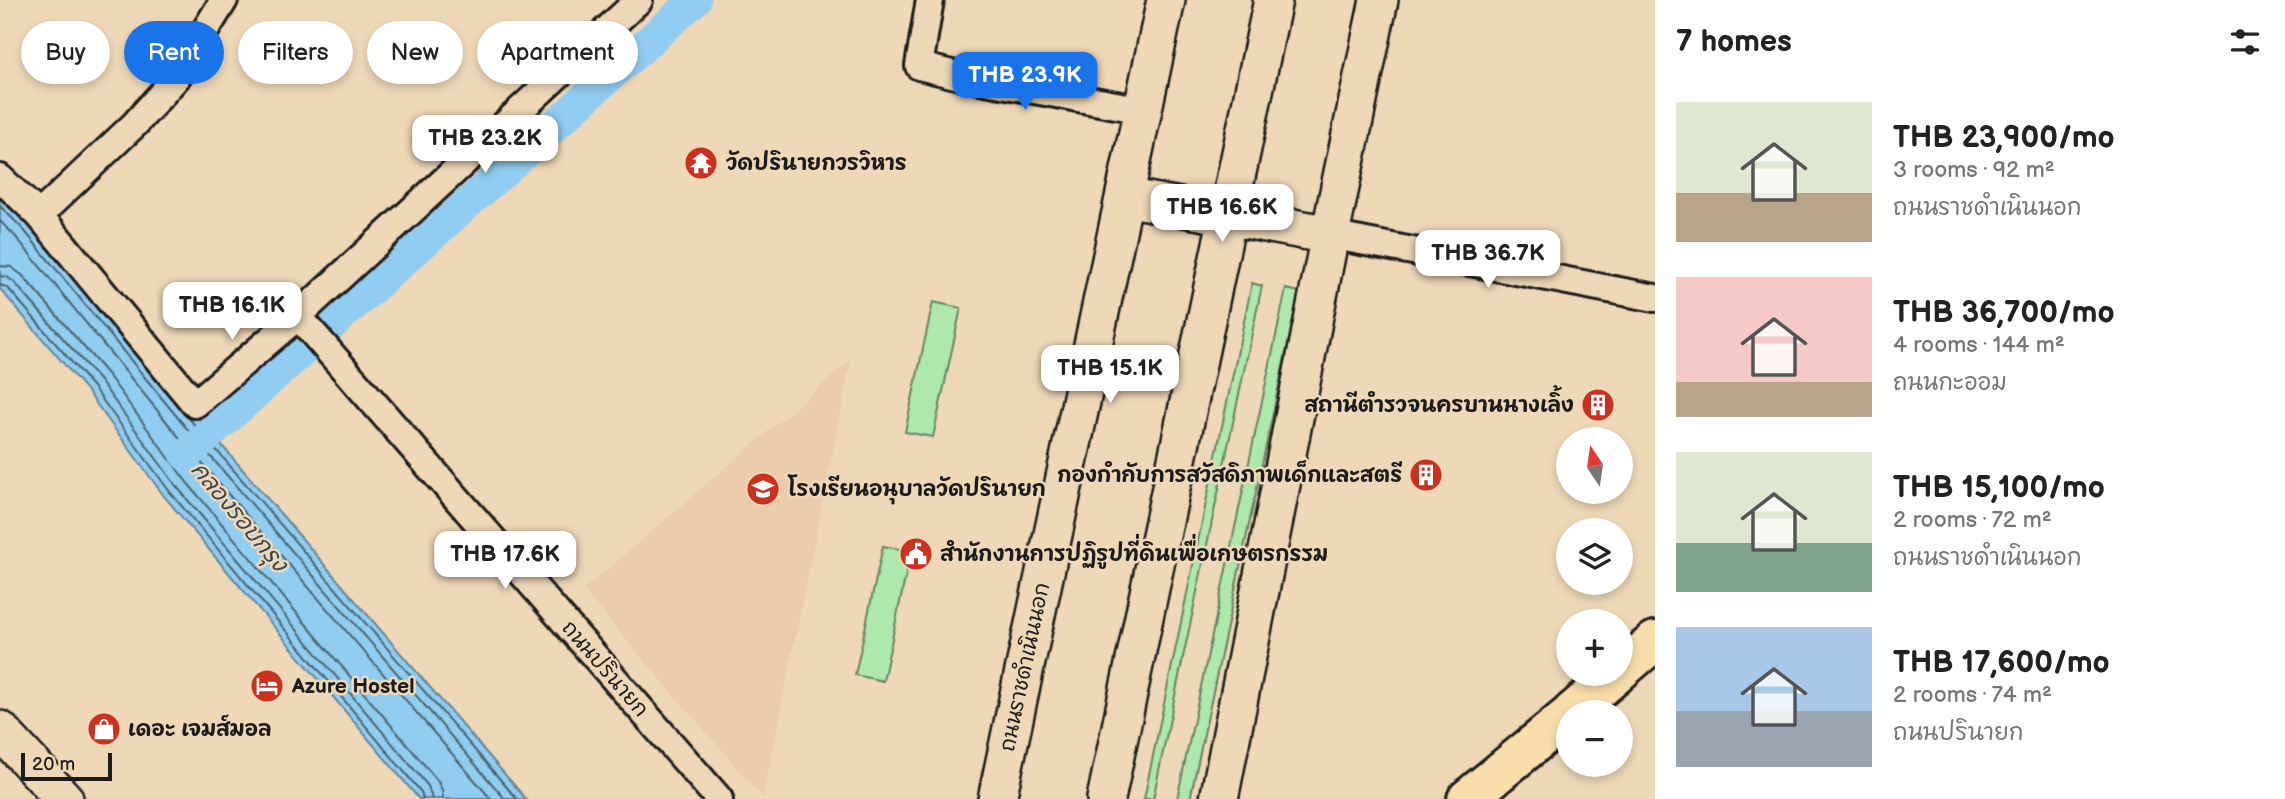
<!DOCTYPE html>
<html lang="en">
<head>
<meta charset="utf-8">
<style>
  body { margin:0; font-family:"Balsamiq Sans","Playpen Sans Thai",sans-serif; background:#f6f6f6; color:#222; height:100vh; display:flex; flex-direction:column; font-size:26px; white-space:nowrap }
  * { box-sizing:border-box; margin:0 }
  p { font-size:23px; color:#767676 }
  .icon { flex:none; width:38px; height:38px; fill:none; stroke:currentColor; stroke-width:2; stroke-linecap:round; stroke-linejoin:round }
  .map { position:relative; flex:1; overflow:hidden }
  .side { display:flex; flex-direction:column; background:#fff; width:630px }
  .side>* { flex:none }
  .banner { position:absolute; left:21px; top:21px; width:665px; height:63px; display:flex; gap:14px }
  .needle { width:46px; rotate:347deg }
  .controls { position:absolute; left:1556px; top:427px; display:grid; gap:14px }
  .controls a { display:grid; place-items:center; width:77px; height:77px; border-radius:50%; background:#fff; box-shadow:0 4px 10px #0003; font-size:35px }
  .scale { position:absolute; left:21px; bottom:18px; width:91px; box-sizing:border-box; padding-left:7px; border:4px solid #1c1c1c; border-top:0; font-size:19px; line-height:24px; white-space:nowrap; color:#1c1c1c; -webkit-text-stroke:5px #efd8b8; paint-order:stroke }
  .price { position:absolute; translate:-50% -60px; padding:0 16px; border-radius:14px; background:#fff; color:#222; font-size:23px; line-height:46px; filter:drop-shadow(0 2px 4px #0008) }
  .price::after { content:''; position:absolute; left:50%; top:42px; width:21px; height:16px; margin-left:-10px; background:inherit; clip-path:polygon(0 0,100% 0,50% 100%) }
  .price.active { background:#1a73e8; color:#fff }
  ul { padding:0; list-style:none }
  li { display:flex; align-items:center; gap:21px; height:175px; padding:0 21px }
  li span { display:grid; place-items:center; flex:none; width:196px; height:140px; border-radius:0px; color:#555 }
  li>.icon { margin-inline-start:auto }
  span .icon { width:84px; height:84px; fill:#fffc; stroke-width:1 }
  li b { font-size:30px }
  h2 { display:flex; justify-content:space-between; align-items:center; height:84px; padding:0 21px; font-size:30px }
  .chip { padding:0 24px; border-radius:32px; background:#fff; box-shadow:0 4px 10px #0003; font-size:24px; line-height:63px }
  .chip.active { background:#1a73e8; color:#fff }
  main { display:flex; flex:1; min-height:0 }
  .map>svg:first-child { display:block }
</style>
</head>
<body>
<main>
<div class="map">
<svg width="1655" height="799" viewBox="0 0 1655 799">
  <rect width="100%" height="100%" fill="#efd8b8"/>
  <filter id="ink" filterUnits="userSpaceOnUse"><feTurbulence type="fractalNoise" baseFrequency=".0143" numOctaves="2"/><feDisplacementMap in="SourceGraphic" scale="14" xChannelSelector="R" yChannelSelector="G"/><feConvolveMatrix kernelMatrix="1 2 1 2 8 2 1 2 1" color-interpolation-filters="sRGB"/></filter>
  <g filter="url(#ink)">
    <!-- built -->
    <path fill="#eacbac" d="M851 360 763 798 583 590Z"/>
    <!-- green -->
    <path fill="#aee8ad" stroke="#658264" stroke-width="2" d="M1252 283 1262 286 1153 799H1144Z
      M1286 289 1299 292 1190 799H1177Z
      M933 302 961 308 933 437 905 432Z
      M883 546 911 551 883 681 855 675Z"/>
    <!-- water -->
    <path fill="#90cdf0" stroke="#62869b" stroke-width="2" d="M0 184 35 218 200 420 526 799H419L164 496 87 391 0 289Z"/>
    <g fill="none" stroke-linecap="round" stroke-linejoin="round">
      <!-- shore -->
      <path stroke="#4a6371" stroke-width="2" d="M0 206 23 229 188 430 505 799
        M0 221 15 236 179 437 491 799
        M0 266 11 267 22 275 108 375 185 480 437 780 442 790 443 799
        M0 276 7 277 14 282 100 381 177 487 428 786 432 799
        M0 285 8 288 93 387 170 492 421 792 423 799
        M187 416 517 799"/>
      <!-- canal -->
      <path stroke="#90cdf0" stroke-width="32" d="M186 455 695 0"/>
      <defs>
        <path id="minor" d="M930 0 919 66 964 77 1143 110
          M0 178 39 215 195 404 298 316 639 0
          M39 215 135 124 176 78 224 0
          M1330 235 1655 298
          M298 316 719 799"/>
        <path id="secondary" d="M1125 197 1330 235
          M0 730 64 799
          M997 799 1166 0
          M1106 799 1273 0
          M1219 799 1330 235 1379 0"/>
        <path id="primary" d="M1620 671 1655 641
          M1572 712 1617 674
          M1467 799 1568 716"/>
      </defs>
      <!-- minor casing -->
      <use href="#minor" stroke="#1c1c1c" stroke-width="32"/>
      <!-- secondary casing -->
      <use href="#secondary" stroke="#1c1c1c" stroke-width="42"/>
      <!-- primary casing -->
      <use href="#primary" stroke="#1c1c1c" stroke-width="44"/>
      <!-- minor -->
      <use href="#minor" stroke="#efd8b8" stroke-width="26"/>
      <!-- secondary -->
      <use href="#secondary" stroke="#efd8b8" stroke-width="37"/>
      <!-- primary -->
      <use href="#primary" stroke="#f9ddab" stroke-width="38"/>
    </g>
  </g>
  <!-- icons -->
  <defs>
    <symbol id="temple-disc" viewBox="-11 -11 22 22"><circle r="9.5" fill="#c8321e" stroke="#efd8b8"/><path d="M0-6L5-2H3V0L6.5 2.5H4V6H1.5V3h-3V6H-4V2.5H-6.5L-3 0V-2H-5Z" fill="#fff"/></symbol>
    <symbol id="building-disc" viewBox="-11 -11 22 22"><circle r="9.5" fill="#c8321e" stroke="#efd8b8"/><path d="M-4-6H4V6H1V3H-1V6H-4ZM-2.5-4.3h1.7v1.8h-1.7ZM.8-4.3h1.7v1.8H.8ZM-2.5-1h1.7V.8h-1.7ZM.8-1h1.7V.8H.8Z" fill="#fff"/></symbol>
    <symbol id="school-disc" viewBox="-11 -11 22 22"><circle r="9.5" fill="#c8321e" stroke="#efd8b8"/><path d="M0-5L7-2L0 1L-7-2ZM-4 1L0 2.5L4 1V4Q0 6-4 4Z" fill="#fff"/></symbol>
    <symbol id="civic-disc" viewBox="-11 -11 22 22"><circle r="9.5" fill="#c8321e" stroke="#efd8b8"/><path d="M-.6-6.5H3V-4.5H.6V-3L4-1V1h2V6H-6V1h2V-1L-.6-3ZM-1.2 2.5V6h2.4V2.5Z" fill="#fff"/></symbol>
    <symbol id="hotel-disc" viewBox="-11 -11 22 22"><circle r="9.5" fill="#c8321e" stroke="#efd8b8"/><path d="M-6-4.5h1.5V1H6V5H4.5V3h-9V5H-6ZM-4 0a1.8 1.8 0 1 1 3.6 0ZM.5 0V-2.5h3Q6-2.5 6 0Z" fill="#fff"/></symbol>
    <symbol id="shop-disc" viewBox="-11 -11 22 22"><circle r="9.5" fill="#c8321e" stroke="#efd8b8"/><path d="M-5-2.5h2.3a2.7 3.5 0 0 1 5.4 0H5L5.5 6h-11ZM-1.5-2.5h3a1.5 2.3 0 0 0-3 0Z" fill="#fff"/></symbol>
  </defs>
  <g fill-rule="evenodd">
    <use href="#temple-disc" x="682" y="144" width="38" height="38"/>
    <use href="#building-disc" x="1579" y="386" width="38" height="38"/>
    <use href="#building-disc" x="1407" y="456" width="38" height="38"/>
    <use href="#school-disc" x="744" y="470" width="38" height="38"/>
    <use href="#civic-disc" x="897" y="535" width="38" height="38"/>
    <use href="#hotel-disc" x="248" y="667" width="38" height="38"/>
    <use href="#shop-disc" x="85" y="710" width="38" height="38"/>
  </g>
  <g text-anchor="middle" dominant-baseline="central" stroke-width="5" stroke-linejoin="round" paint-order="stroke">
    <!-- poi labels -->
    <g font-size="21" font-weight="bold" fill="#1c1c1c" stroke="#efd8b8" text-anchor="start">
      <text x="726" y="163">วัดปรินายกวรวิหาร</text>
      <text x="1574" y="405" text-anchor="end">สถานีตำรวจนครบานนางเลิ้ง</text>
      <text x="1402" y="475" text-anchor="end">กองกำกับการสวัสดิภาพเด็กและสตรี</text>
      <text x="788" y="489">โรงเรียนอนุบาลวัดปรินายก</text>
      <text x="940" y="554">สำนักงานการปฏิรูปที่ดินเพื่อเกษตรกรรม</text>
      <text x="292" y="686">Azure Hostel</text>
      <text x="128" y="729">เดอะ เจมส์มอล</text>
    </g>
    <!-- street labels -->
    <g font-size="21" fill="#1c1c1c" stroke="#efd8b8">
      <text transform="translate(1025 667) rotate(-78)">ถนนราชดำเนินนอก</text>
      <text transform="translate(605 669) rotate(49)">ถนนปรินายก</text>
    </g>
    <!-- water labels -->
    <g font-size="23" font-style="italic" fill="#394851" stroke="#efd8b8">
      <text transform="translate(239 517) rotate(50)">คลองรอบกรุง</text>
    </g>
  </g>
</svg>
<div class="controls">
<a><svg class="needle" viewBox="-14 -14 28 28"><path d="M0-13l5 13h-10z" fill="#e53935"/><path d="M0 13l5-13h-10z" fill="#767676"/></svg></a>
<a><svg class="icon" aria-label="layers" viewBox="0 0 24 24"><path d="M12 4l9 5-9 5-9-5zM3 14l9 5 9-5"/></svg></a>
<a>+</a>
<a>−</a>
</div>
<div class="scale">20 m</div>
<b class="price active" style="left:1025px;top:112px">THB 23.9K</b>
<b class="price" style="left:485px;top:175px">THB 23.2K</b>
<b class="price" style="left:1222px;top:244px">THB 16.6K</b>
<b class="price" style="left:1488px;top:290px">THB 36.7K</b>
<b class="price" style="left:232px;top:342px">THB 16.1K</b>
<b class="price" style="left:1110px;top:405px">THB 15.1K</b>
<b class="price" style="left:505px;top:591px">THB 17.6K</b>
<div class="banner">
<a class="chip">Buy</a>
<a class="chip active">Rent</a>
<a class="chip">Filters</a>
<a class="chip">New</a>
<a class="chip">Apartment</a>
</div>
</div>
<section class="side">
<h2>7 homes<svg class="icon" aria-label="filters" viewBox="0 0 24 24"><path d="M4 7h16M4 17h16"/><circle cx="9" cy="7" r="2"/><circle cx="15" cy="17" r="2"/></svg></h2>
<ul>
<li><span style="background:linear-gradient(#dfe7d0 65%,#b9a48a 0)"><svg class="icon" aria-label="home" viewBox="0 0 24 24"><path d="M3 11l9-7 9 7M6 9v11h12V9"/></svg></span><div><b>THB 23,900/mo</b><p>3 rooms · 92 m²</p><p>ถนนราชดำเนินนอก</p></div></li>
<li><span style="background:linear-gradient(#f6c9c9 75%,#b9a48a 0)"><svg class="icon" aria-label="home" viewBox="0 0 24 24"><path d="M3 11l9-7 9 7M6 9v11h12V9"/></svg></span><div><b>THB 36,700/mo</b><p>4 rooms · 144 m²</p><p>ถนนกะออม</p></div></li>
<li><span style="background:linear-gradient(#dfe7d0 65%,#7fa58c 0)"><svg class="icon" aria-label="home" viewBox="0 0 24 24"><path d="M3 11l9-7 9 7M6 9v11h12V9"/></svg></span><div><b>THB 15,100/mo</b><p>2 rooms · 72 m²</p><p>ถนนราชดำเนินนอก</p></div></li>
<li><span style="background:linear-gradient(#a9c7e8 60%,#9aa5b1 0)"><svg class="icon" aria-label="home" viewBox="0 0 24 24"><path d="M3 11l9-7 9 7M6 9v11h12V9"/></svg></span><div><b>THB 17,600/mo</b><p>2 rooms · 74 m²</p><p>ถนนปรินายก</p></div></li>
</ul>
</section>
</main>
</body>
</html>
